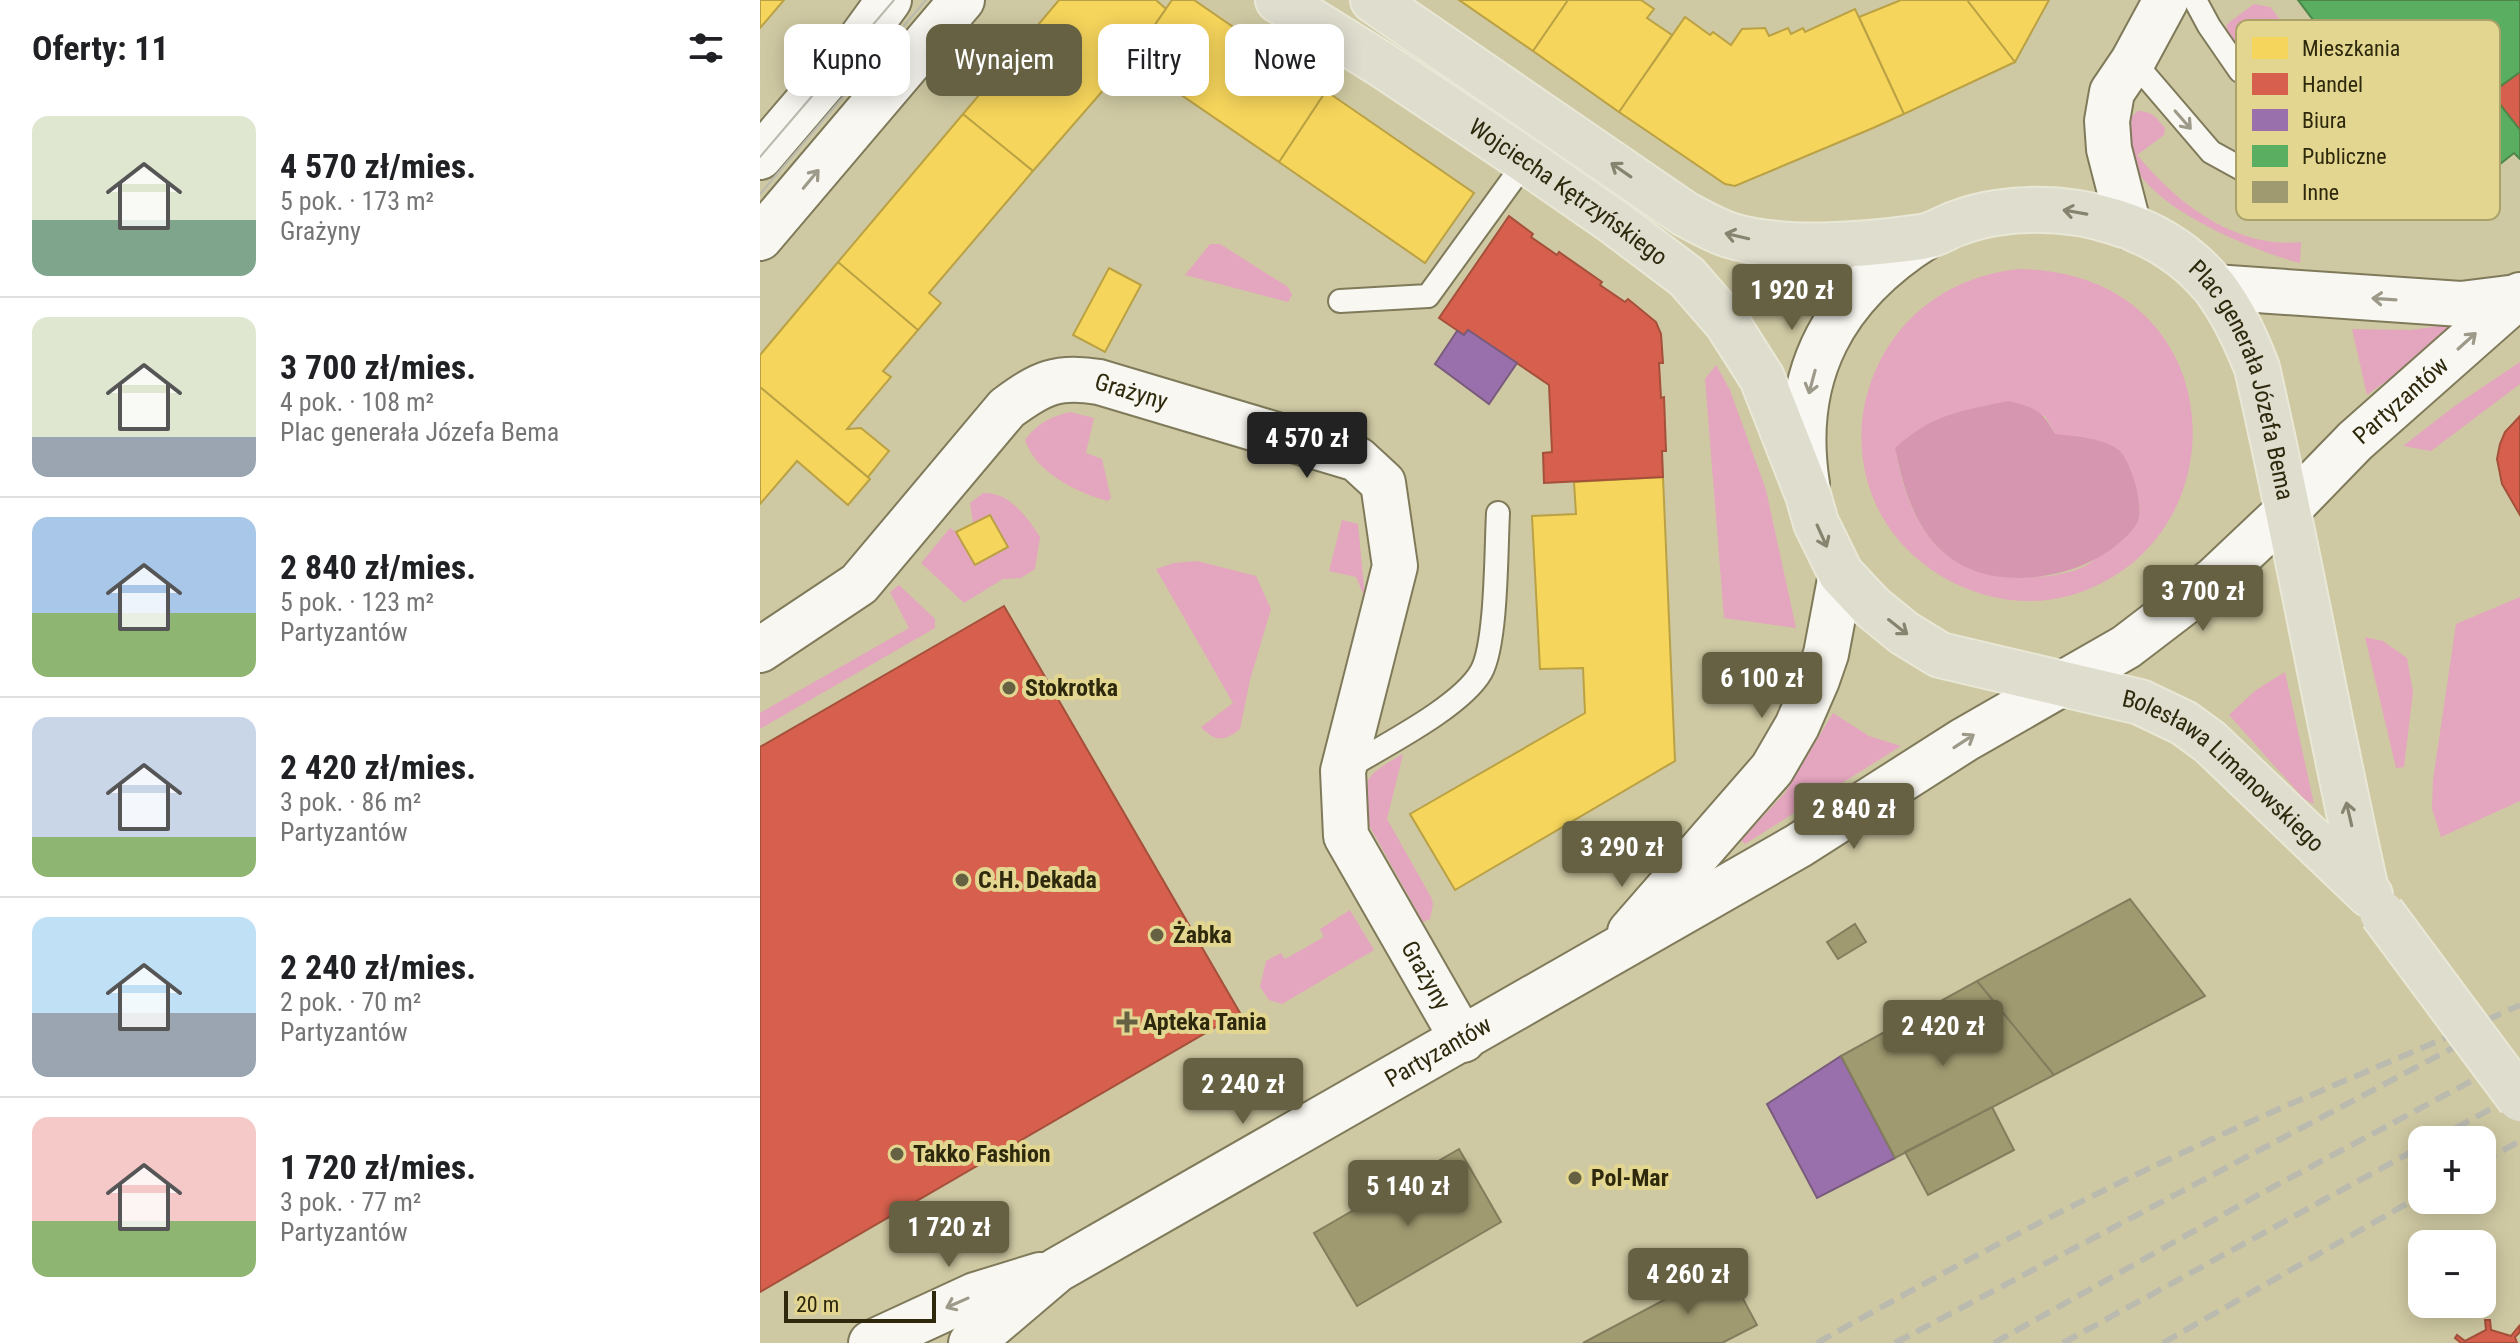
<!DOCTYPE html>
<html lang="pl">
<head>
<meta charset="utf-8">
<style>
  body { margin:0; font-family:"Roboto Condensed",sans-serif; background:#f2f2f2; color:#202124; height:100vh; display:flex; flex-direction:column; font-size:30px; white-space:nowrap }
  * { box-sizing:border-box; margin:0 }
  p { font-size:26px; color:#757577 }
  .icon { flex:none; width:44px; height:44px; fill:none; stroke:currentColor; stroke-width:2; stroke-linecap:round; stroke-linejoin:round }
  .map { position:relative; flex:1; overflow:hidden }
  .details { display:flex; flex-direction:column; background:#fff; width:760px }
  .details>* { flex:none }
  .hud { position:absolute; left:24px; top:24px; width:760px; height:72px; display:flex; gap:16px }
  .tools { position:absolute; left:1648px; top:1126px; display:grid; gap:16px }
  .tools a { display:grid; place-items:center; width:88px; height:88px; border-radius:16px; background:#fff; box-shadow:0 4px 20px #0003; font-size:40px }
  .scale { position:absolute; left:24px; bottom:20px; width:152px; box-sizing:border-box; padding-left:8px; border:4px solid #2e290d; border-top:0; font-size:22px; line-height:28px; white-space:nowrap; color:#2e290d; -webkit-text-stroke:6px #e2d690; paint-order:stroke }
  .price { position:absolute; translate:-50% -68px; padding:0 18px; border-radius:8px; background:#666142; color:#fff; font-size:26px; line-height:52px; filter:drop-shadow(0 2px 4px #0008) }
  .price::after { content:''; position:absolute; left:50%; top:48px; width:24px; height:18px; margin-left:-12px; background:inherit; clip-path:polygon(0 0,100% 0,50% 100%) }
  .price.on { background:#222; color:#fff }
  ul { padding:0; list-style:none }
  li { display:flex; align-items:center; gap:24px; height:200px; padding:0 32px }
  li+li { border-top:2px solid #e0e0e0 }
  li span { display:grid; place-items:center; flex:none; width:224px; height:160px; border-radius:16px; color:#555 }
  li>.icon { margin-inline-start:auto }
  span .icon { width:96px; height:96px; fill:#fffc; stroke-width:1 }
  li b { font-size:34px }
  h2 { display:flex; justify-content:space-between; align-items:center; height:96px; padding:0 32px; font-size:34px }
  .chip { padding:0 28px; border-radius:16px; background:#fff; box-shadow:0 4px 20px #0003; font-size:28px; line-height:72px }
  .chip.on { background:#666142; color:#fff }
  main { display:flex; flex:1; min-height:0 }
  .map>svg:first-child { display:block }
</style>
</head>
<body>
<main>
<section class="details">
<h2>Oferty: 11<svg class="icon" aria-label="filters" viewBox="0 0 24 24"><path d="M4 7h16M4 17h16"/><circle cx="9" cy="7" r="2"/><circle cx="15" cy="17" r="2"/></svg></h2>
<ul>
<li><span style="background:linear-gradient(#dfe7d0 65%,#7fa58c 0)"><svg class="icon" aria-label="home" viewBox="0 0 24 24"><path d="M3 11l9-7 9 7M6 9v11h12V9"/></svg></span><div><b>4 570 zł/mies.</b><p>5 pok. · 173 m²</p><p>Grażyny</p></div></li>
<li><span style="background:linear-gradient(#dfe7d0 75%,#9aa5b1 0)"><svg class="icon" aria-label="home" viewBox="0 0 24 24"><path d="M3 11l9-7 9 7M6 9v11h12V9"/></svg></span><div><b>3 700 zł/mies.</b><p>4 pok. · 108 m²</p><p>Plac generała Józefa Bema</p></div></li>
<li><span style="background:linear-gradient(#a9c7e8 60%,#8fb573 0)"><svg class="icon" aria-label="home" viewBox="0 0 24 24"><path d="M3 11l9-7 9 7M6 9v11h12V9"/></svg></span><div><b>2 840 zł/mies.</b><p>5 pok. · 123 m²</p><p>Partyzantów</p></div></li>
<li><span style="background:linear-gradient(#c9d6e8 75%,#8fb573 0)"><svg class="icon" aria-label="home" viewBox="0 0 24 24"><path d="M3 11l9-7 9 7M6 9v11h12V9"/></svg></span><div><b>2 420 zł/mies.</b><p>3 pok. · 86 m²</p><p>Partyzantów</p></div></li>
<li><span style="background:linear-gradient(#bfe0f5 60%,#9aa5b1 0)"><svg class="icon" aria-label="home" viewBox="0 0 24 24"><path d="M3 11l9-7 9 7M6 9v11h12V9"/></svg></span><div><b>2 240 zł/mies.</b><p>2 pok. · 70 m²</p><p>Partyzantów</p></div></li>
<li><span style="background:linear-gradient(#f6c9c9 65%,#8fb573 0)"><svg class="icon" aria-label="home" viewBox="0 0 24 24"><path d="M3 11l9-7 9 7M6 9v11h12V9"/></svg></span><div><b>1 720 zł/mies.</b><p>3 pok. · 77 m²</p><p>Partyzantów</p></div></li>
</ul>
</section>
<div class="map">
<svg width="1760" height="1343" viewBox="0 0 1760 1343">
  <rect width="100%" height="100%" fill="#cfc9a3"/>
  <!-- green -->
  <path fill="#e4a5be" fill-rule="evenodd" d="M1494 4 1510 7 1537 41 1526 52 1537 66H1527V69L1517 75 1500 70 1465 35 1467 24Z
    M1378 111C1392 111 1397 118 1405 128L1404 135 1377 155C1417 203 1475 249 1541 242L1540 263C1494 251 1398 211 1376 168 1367 151 1368 137 1369 119Z
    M450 244H460L528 287 532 295 528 302 425 275Z
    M1260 269C1295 270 1328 277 1358 295 1455 354 1456 497 1370 565 1347 583 1318 596 1288 600 1256 604 1222 597 1194 583 1041 506 1088 285 1260 269ZM1225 406 1285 416 1295 434 1376 490C1385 522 1376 525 1352 544 1344 551 1334 562 1323 567 1285 584 1215 581 1183 552 1153 525 1142 485 1135 448L1200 413Z
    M1699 323 1702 327 1607 395 1592 329 1651 330Z
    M1760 362V384L1671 451 1643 446 1696 405Z
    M956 365 970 390 1006 490 1036 628 964 618 945 379Z
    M310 412 334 418 326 453 342 459 351 498 348 501C317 493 275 472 265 440 278 423 290 417 310 412Z
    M223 493C250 492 267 517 280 537L275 569 261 578 243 579 204 603 161 563 190 528 196 532 215 564 248 548 230 515 213 523 210 503Z
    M582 520 598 524 605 598 596 577 569 571Z
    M437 561 496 576 511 609 490 680 480 729C464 742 455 742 441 727L473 703 396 569 414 563Z
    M139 585 175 619V628L0 729V713L149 628 130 592Z
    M1760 597V801L1681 837 1672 809 1673 780 1696 624Z
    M1605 637 1623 641 1647 658 1653 692 1644 767 1636 768Z
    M1525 672 1554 804 1544 799 1469 715 1496 690Z
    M1073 713 1109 736 1141 746 985 844 981 840 1025 793Z
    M643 754 627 819 671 897 673 904 670 919 663 922 605 818C600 777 610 773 643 754Z
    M590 910 614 950 522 1004 509 1000 500 987 506 961 521 953 525 959 564 937 560 929Z"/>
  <!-- forest -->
  <path fill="#d696b0" d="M1248 401C1276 408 1281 409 1295 434 1313 436 1346 438 1360 451 1372 464 1386 511 1376 525 1337 579 1233 598 1183 552 1153 525 1143 485 1135 448 1172 414 1201 411 1248 401Z"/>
  <!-- homes -->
  <path fill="#f6d55c" stroke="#baa144" stroke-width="2" d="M0 0H24L0 28Z
    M299 0H396L406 9 373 56 273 171 203 114Z
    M412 0H434L566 91 519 162 385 70 388 67 373 56Z
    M699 0H808L773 51Z
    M808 0H881L894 9 887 18 912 35 859 112 773 51Z
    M1141 0H1207L1255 62 1144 114 1099 17Z
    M1207 0H1289L1255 62Z
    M1095 9 1144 114 1113 128 975 186 965 184 859 112 925 17 950 35 953 32 971 45 982 29 1005 28 1009 36 1028 28 1031 34 1043 28 1045 32Z
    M566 91 714 193 665 263 519 162Z
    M203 114 273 171 169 293 181 303 158 330 78 262Z
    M78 262 158 330 123 371 131 377 87 429 101 428 129 451 108 477 0 387V355Z
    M349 268 381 285 345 352 313 335Z
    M0 387 110 479 88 505 37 461 0 504Z
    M903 477 915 761 695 890 650 814 825 713 823 668 780 669 772 516 816 514 814 482Z
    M230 515 248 547 215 565 196 532Z"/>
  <!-- shops -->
  <path fill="#d6604d" stroke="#a4503a" stroke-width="2" d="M1760 72V130L1731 93Z
    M749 216 773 234 771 237 797 255 799 252 842 282 840 285 865 302 868 299 896 322 901 334 903 363H899L901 398 904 397 906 451H902L903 477 784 483 783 453 792 452 789 385 708 330 704 335 679 318Z
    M1760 416V515L1742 484 1737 459 1740 444 1745 432Z
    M244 606 480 1013 0 1292V747Z
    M1725 1320H1730L1731 1330 1751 1336 1759 1326 1760 1332 1755 1337 1757 1343H1701L1695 1338 1697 1335 1705 1341 1726 1330Z"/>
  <!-- offices -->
  <path fill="#9970ab" stroke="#795b7c" stroke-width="2" d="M708 330 757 363 729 404 675 364 697 331 704 335Z
    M1081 1056 1135 1158 1057 1198 1007 1104Z"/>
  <!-- public -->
  <path fill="#5aae61" stroke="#4d8648" stroke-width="2" d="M1538 0H1760V72L1731 93 1760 130V159L1754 153 1691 203Z"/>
  <!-- building -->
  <path fill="#a09a70" stroke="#827d5d" stroke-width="2" d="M1370 899 1445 996 1294 1075 1217 981Z
    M1095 924 1106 942 1078 959 1067 942Z
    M1217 981 1294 1075 1135 1158 1081 1056Z
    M1232 1107 1254 1150 1168 1195 1145 1152Z
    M699 1149 741 1222 597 1306 554 1233Z
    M966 1267 997 1325 962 1343H823Z"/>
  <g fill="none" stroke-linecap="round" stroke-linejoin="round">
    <defs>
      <path id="service" d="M1373 61 1451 152 1511 185 1555 182 1575 155 1577 116 1559 92 1532 84H1512L1480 71 1449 26 1435 0
        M580 301 668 296 766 161
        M587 768C623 746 701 707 721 672 737 644 736 548 738 513"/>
      <g id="minor">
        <path d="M1369 227 1349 149 1347 121 1352 92 1373 61 1406 0"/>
        <path id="s1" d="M0 650 99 584 247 408C281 383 297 375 339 382L597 459 623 483 635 566 583 771 586 836 703 1040"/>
      </g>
      <g id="tertiary">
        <path d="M0 157 100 40 129 0"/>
        <path d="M0 238 202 0"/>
        <path d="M1454 287 1701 304 1757 297"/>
        <path d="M1047 484C1030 375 1074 295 1166 237"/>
        <path d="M870 932 1012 769 1037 726 1057 680 1066 654 1081 574"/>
        <path d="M111 1343 215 1295 280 1275"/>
        <path id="s2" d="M211 1343 297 1270 1038 846 1204 740 1366 647 1455 579 1528 510 1595 441 1760 295"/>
      </g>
      <g id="primary">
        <path id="s3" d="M518 0 621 64 766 161 854 222 927 277 967 323 1002 378 1048 495 1056 523 1081 574 1111 606 1144 633 1180 655 1380 702 1424 723 1450 742 1610 895"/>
        <path id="s4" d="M613 0 925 214C939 221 954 230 969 235 1023 252 1105 245 1161 237 1173 236 1184 228 1195 224 1208 219 1222 215 1236 213 1314 201 1404 224 1455 288 1474 313 1486 340 1497 368 1537 542 1567 717 1606 890"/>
      </g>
    </defs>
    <!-- service casing -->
    <use href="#service" stroke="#7f7a5a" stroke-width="26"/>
    <!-- minor casing -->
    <use href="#minor" stroke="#7f7a5a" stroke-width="48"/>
    <!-- tertiary casing -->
    <use href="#tertiary" stroke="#7f7a5a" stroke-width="48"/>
    <!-- primary casing -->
    <use href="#primary" stroke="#e9e7d6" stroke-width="48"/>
    <!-- service -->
    <use href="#service" stroke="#f8f7f1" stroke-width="22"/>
    <!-- minor -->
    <use href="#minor" stroke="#f8f7f1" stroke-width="44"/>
    <!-- tertiary -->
    <use href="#tertiary" stroke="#f8f7f1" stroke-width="44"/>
    <!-- primary -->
    <use href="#primary" stroke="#deddce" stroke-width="44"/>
    <!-- tram -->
    <path stroke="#bbbaaf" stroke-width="2" d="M0 157 134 0
      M0 194 166 0"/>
    <!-- rail -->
    <path stroke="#bbbaaf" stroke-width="6" stroke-dasharray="16 8" stroke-linecap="butt" d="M1674 1140 1760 1093
      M1722 1162 1760 1141
      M1057 1343C1180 1274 1304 1207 1433 1148 1541 1097 1652 1054 1760 1005
      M1135 1343 1721 1033
      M1234 1343 1500 1194 1760 1055
      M1303 1343 1662 1146
      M1403 1343 1662 1195"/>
    <defs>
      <path id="primary-bridge" d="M1622 913 1760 1099"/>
    </defs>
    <!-- primary-bridge casing -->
    <use href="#primary-bridge" stroke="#e9e7d6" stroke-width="48" stroke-linecap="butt"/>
    <!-- primary-bridge -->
    <use href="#primary-bridge" stroke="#deddce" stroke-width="44"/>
  </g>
  <!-- one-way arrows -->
  <defs><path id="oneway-shaft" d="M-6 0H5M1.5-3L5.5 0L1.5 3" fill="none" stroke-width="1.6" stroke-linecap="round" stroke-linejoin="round" transform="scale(2)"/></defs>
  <g stroke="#9d9a8a">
    <use href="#oneway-shaft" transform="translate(1423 120) rotate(49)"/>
    <use href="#oneway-shaft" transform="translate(51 179) rotate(-50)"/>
    <use href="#oneway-shaft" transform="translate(1624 299) rotate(-176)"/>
    <use href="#oneway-shaft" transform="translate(1707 341) rotate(-42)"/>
    <use href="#oneway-shaft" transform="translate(1052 382) rotate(105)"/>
    <use href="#oneway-shaft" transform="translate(1204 741) rotate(-33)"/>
    <use href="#oneway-shaft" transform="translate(197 1303) rotate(156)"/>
  </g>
  <g stroke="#86836e">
    <use href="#oneway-shaft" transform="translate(861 170) rotate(-145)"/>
    <use href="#oneway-shaft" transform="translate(1315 212) rotate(-170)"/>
    <use href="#oneway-shaft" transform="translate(977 236) rotate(-167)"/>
    <use href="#oneway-shaft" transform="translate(1062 536) rotate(66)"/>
    <use href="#oneway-shaft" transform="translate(1138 627) rotate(38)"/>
    <use href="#oneway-shaft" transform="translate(1589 814) rotate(-103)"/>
  </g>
  <!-- markers -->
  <g fill="#666142" stroke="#e2d690" stroke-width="3">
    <circle cx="249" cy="688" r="8"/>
    <circle cx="202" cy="880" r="8"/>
    <circle cx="397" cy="935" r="8"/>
    <path d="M363 1010h8v8h8v8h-8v8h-8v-8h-8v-8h8z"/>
    <circle cx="137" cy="1154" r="8"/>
    <circle cx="815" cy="1178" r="8"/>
  </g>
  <g text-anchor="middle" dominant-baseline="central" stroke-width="8" stroke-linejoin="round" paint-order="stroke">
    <!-- street labels -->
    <g font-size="24" fill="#2e290d" stroke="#e2d690">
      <text stroke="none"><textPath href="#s3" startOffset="348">Wojciecha Kętrzyńskiego</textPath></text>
      <text stroke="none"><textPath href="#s4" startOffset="1038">Plac generała Józefa Bema</textPath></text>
      <text stroke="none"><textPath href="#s1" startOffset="482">Grażyny</textPath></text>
      <text stroke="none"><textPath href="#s2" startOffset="1720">Partyzantów</textPath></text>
      <text stroke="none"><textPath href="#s3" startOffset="1274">Bolesława Limanowskiego</textPath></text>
      <text stroke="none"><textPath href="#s1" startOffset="1274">Grażyny</textPath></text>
      <text stroke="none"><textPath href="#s2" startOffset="552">Partyzantów</textPath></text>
    </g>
    <!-- poi labels -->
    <g font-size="24" font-weight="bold" fill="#2e290d" stroke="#e2d690" text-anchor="start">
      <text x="265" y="688">Stokrotka</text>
      <text x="218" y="880">C.H. Dekada</text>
      <text x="413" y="935">Żabka</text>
      <text x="383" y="1022">Apteka Tania</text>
      <text x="153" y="1154">Takko Fashion</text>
      <text x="831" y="1178">Pol-Mar</text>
    </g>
  </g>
  <!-- legend -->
  <rect x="1476" y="20" width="264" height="200" rx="12" fill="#e2d690" stroke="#aca269" stroke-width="2"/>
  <rect x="1492" y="37" width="36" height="22" fill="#f6d55c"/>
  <rect x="1492" y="73" width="36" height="22" fill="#d6604d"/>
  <rect x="1492" y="109" width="36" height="22" fill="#9970ab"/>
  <rect x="1492" y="145" width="36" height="22" fill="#5aae61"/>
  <rect x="1492" y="181" width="36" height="22" fill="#a09a70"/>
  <g font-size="22" fill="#2e290d">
    <text x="1542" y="56">Mieszkania</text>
    <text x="1542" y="92">Handel</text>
    <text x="1542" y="128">Biura</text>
    <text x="1542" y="164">Publiczne</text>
    <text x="1542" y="200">Inne</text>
  </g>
</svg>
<div class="tools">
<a>+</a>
<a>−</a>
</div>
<div class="scale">20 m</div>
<b class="price" style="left:1032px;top:332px">1 920 zł</b>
<b class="price on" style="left:547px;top:480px">4 570 zł</b>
<b class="price" style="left:1443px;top:633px">3 700 zł</b>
<b class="price" style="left:1002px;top:720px">6 100 zł</b>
<b class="price" style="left:1094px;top:851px">2 840 zł</b>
<b class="price" style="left:862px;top:889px">3 290 zł</b>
<b class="price" style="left:1183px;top:1068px">2 420 zł</b>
<b class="price" style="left:483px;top:1126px">2 240 zł</b>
<b class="price" style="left:648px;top:1228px">5 140 zł</b>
<b class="price" style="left:189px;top:1269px">1 720 zł</b>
<b class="price" style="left:928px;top:1316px">4 260 zł</b>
<div class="hud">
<a class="chip">Kupno</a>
<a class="chip on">Wynajem</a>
<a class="chip">Filtry</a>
<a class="chip">Nowe</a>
</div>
</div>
</main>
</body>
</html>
